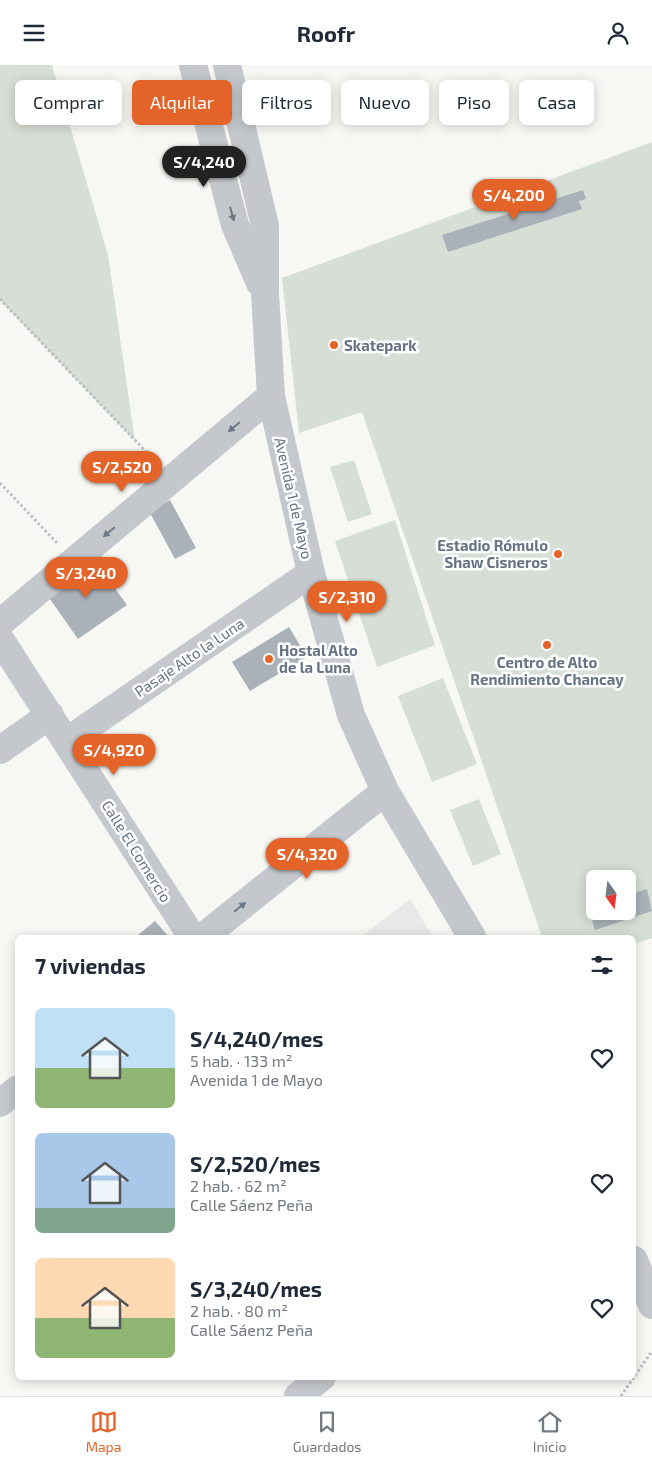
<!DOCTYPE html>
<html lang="es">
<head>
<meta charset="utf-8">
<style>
  body { margin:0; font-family:"Exo 2",sans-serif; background:#f6f6f7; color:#1f2937; height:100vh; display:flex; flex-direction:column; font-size:19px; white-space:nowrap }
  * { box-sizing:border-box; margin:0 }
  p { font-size:16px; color:#747a83 }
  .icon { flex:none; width:28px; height:28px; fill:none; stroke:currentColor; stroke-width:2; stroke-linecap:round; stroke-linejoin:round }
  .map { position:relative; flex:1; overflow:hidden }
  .sheet { position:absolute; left:15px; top:870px; width:621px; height:445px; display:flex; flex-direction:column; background:#fff; border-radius:8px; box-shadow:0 2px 12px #0003 }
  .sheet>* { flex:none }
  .banner { position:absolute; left:15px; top:15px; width:622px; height:45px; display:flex; gap:10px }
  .needle { width:32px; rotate:166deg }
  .fabs { position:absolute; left:586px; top:805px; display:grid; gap:10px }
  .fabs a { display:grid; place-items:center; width:50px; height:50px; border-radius:8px; background:#fff; box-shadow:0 2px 12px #0003; font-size:25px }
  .price { position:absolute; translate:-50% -42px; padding:0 11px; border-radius:18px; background:#e36328; color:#fff; font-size:16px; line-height:32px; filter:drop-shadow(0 1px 2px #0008) }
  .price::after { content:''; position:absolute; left:50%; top:30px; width:15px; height:11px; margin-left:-8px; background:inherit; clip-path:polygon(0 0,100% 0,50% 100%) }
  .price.current { background:#222; color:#fff }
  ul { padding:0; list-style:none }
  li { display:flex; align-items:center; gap:15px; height:125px; padding:0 20px }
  li span { display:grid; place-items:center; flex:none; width:140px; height:100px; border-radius:8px; color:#555 }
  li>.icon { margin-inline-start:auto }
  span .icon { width:60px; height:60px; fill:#fffc; stroke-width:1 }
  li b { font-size:21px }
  h2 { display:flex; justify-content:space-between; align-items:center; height:60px; padding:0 20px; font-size:21px }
  .chip { padding:0 18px; border-radius:8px; background:#fff; box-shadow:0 2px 12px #0003; font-size:18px; line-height:45px }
  .chip.current { background:#e36328; color:#fff }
  header { display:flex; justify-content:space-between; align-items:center; height:65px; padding:0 20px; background:#fff; font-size:22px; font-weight:700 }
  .dock { display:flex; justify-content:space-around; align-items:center; height:70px; border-top:1px solid #e0e1e3; background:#fff; font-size:14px; color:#747a83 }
  .dock a { display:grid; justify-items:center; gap:2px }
  .dock .current { color:#e36328 }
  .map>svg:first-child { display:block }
</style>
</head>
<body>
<header><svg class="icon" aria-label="menu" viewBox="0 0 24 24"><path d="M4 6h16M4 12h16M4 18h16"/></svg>Roofr<svg class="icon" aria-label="person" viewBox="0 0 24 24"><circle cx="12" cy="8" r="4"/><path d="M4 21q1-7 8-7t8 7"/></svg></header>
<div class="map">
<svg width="652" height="1331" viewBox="0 0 652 1331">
  <rect width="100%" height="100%" fill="#f7f7f4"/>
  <!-- built -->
  <path fill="#e7e8e7" d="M410 834 433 872H361Z"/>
  <!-- green -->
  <path fill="#d7ded5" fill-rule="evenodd" d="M0 0H52L108 190 135 376 0 235Z
    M652 77V873L634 879V872H542L362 347 299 368 282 213ZM595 814H628V846H595Z
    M354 395 372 449 348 457 330 402Z
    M395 455 435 580 377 602 335 476Z
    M443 613 477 699 432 717 398 631Z
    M479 734 501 789 473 801 450 745Z"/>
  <!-- building -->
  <path fill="#aab1b8" d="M583 125 586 134 579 136 582 144 448 187 442 170Z
    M170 435 196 483 175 494 149 446Z
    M93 493 127 540 78 574 45 527Z
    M289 562 307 592 250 626 232 597Z
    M647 824 652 846 595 865 588 843 595 841V846H628V830Z
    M155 856 169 872H139L138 870Z"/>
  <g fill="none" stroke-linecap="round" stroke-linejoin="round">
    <!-- path -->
    <path stroke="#bcbec1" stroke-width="3" stroke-dasharray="2.5 2.5" stroke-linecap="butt" d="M0 234 155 396
      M0 418 58 479
      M621 1331 652 1286"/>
    <!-- minor -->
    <path stroke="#c4c7cb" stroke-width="28" d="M193 0 235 160 260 218
      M227 0 265 161V228L271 331 311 508 351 650 385 726 472 872
      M0 558 271 331
      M0 574 192 872
      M67 676 311 508
      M0 685 50 650
      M203 872 385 726
      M0 1038 18 1024
      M634 1195 652 1240
      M298 1331 322 1312"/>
  </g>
  <!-- one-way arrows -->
  <defs><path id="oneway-solid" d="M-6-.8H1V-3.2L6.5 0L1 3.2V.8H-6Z" transform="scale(1.25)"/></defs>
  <g fill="#6b7888">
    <use href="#oneway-solid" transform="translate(232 149) rotate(75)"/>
    <use href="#oneway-solid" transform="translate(234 362) rotate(140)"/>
    <use href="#oneway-solid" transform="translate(109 467) rotate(140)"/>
    <use href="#oneway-solid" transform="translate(240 842) rotate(-39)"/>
  </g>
  <!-- markers -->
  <g fill="#e36328" stroke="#fff" stroke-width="2">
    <circle cx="334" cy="280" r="5"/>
    <circle cx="558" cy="489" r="5"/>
    <circle cx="547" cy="580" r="5"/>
    <circle cx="269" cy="594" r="5"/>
  </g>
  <g text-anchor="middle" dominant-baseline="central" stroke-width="5" stroke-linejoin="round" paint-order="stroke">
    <!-- poi labels -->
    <g font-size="15" font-weight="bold" fill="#667485" stroke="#fff" text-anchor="start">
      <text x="344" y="280">Skatepark</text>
      <text x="548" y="480" text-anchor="end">Estadio Rómulo<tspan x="548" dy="17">Shaw Cisneros</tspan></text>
      <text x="279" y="585">Hostal Alto<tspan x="279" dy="17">de la Luna</tspan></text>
      <text x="547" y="597" text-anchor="middle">Centro de Alto<tspan x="547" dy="17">Rendimiento Chancay</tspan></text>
    </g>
    <!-- street labels -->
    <g font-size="15" fill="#667485" stroke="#fff">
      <text transform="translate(294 433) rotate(77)">Avenida 1 de Mayo</text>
      <text transform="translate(189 592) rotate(-34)">Pasaje Alto la Luna</text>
      <text transform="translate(137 786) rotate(58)">Calle El Comercio</text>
    </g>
  </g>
</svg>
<div class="fabs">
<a><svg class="needle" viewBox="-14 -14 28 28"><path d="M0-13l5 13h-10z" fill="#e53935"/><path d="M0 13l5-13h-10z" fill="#747a83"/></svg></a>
</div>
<b class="price current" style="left:204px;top:123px">S/4,240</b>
<b class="price" style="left:514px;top:156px">S/4,200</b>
<b class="price" style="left:122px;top:428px">S/2,520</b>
<b class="price" style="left:86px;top:534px">S/3,240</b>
<b class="price" style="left:347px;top:558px">S/2,310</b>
<b class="price" style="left:114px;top:711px">S/4,920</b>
<b class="price" style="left:307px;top:815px">S/4,320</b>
<div class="banner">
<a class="chip">Comprar</a>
<a class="chip current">Alquilar</a>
<a class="chip">Filtros</a>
<a class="chip">Nuevo</a>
<a class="chip">Piso</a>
<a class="chip">Casa</a>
</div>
<section class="sheet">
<h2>7 viviendas<svg class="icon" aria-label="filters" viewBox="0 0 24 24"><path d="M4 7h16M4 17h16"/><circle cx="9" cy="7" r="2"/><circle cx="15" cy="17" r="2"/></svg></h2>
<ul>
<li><span style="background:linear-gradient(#bfe0f5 60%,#8fb573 0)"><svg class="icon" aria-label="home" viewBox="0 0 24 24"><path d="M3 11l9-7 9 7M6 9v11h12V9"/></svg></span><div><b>S/4,240/mes</b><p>5 hab. · 133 m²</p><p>Avenida 1 de Mayo</p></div><svg class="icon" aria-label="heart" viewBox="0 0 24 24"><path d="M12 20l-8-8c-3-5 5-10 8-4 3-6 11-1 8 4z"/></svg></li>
<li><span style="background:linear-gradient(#a9c7e8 75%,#7fa58c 0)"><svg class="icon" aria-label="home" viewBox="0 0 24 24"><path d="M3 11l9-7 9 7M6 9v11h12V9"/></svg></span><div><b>S/2,520/mes</b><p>2 hab. · 62 m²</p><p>Calle Sáenz Peña</p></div><svg class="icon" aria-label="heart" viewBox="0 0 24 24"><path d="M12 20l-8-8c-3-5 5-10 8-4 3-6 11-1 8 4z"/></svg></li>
<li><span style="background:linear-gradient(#ffd9b3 60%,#8fb573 0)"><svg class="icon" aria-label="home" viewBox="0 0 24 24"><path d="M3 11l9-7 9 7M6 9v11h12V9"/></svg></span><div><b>S/3,240/mes</b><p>2 hab. · 80 m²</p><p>Calle Sáenz Peña</p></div><svg class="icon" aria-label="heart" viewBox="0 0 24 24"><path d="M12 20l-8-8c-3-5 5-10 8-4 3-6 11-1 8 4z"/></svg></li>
</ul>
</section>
</div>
<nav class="dock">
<a class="current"><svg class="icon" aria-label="map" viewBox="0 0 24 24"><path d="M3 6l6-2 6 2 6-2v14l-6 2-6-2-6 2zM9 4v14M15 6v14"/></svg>Mapa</a>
<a><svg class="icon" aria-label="saved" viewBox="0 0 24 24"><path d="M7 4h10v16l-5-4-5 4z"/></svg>Guardados</a>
<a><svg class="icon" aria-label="home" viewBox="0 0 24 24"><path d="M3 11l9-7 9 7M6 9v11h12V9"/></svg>Inicio</a>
</nav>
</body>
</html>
